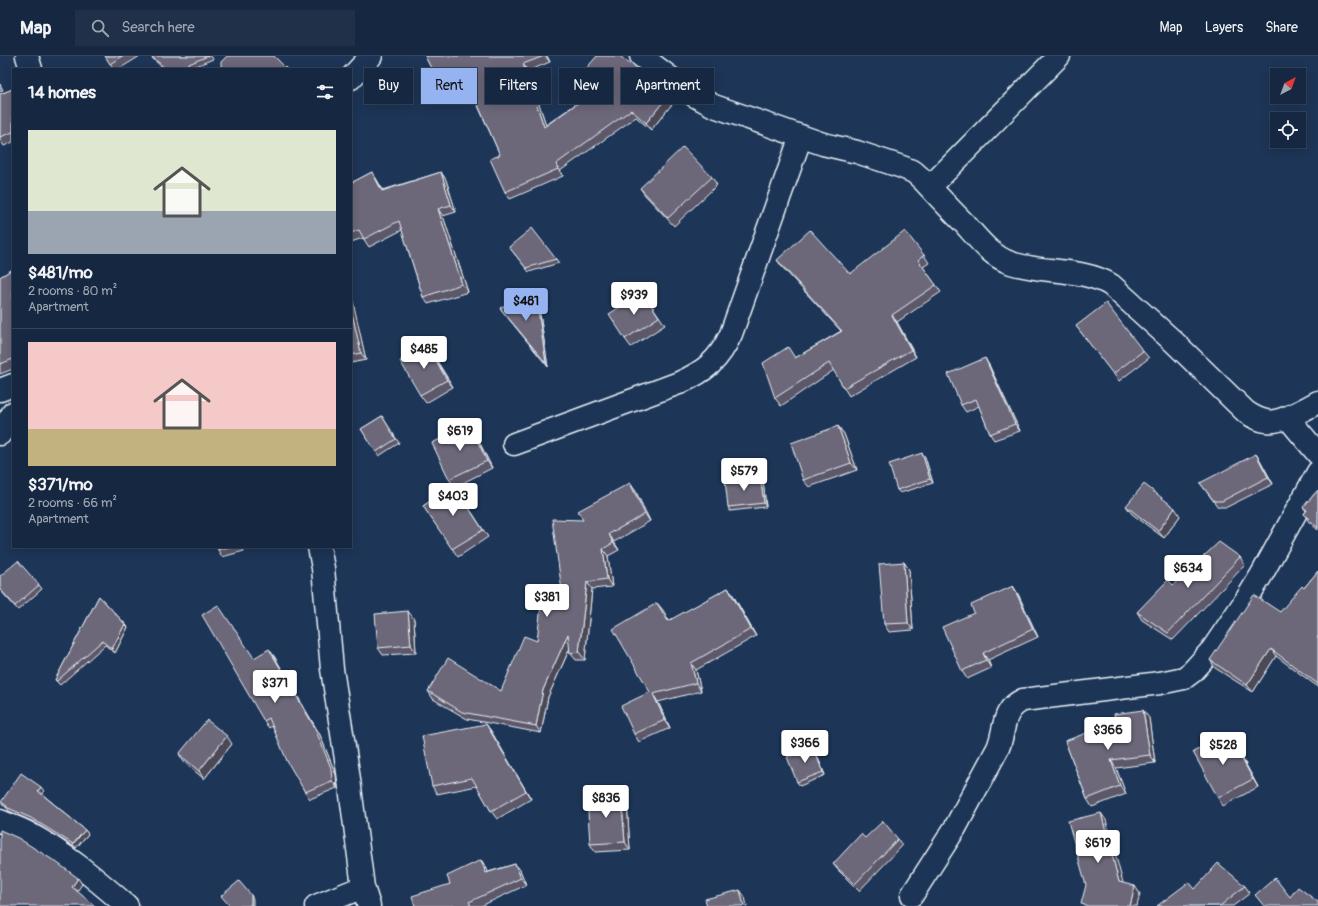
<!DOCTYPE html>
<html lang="en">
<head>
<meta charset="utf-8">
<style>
  body { margin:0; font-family:Pangolin,sans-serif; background:#1f3048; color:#f1f3f6; height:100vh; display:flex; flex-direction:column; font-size:15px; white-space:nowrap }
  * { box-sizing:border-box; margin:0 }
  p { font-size:13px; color:#9ea6b1 }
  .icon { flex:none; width:22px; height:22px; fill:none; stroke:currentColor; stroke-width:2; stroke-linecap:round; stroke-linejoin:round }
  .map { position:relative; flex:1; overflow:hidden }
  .panel { position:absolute; left:12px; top:12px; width:340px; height:480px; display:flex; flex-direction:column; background:#162841; border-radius:0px; box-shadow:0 2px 10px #0003,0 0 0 1px #35445a }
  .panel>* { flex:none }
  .top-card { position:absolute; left:364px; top:12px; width:380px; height:36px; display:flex; gap:8px }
  .needle { width:26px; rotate:41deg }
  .buttons { position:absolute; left:1270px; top:12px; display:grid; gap:8px }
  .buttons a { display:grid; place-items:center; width:36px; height:36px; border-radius:0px; background:#162841; box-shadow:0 2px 10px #0003,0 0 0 1px #35445a; font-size:20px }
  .price { position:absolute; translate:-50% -34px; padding:0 9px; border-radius:4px; background:#fff; color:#222; font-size:13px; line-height:26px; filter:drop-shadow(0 1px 2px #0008) }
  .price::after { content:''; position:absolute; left:50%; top:24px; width:12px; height:9px; margin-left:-6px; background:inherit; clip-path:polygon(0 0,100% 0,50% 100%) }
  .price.selected { background:#95b2f1; color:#111 }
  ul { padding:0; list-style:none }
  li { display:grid; align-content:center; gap:8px; height:212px; padding:0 16px }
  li+li { border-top:1px solid #35445a }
  li span { display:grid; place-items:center; height:124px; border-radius:0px; color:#555 }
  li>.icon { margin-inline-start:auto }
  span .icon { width:72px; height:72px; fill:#fffc; stroke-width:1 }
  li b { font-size:17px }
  h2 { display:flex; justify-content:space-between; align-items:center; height:48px; padding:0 16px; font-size:17px }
  .chip { padding:0 14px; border-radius:0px; background:#162841; box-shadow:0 2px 10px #0003,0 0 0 1px #35445a; font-size:14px; line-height:36px }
  .chip.selected { background:#95b2f1; color:#111 }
  header { display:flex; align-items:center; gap:24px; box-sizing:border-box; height:56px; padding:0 20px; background:#162841; border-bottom:1px solid #35445a }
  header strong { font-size:19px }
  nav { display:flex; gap:22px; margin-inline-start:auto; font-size:14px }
  .search { width:280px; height:36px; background:#1f3048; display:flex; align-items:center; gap:10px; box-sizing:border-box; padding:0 14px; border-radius:0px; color:#9ea6b1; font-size:15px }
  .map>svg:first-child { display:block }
</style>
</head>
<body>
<header>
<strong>Map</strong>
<div class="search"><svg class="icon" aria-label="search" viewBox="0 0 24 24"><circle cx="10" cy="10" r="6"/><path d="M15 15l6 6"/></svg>Search here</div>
<nav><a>Map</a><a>Layers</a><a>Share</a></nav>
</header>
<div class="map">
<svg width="1318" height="850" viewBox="0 0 1318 850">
  <rect width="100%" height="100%" fill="#1d3557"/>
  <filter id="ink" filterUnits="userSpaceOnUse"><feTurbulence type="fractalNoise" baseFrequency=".025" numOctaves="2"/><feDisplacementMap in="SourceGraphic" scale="8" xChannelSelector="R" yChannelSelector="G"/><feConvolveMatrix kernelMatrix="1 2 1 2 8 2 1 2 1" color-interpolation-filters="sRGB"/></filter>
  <g filter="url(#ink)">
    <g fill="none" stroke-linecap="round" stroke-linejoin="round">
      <defs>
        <path id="minor" d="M27 0 31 13
          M641 0 695 40 714 50 823 88 857 96 902 111 914 116 923 124C936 138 949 152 963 166 977 181 990 200 1011 207 1041 217 1084 212 1111 229L1174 286 1246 356C1252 360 1258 364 1266 365 1280 368 1305 353 1318 346
          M351 22 371 0
          M930 131 1059 0
          M0 334 13 329
          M1287 361 1318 398
          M0 378 13 357
          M514 388 679 327C706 315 719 304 731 278L801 80
          M319 491 323 512 332 613 348 716 363 831 369 850
          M0 765C9 769 19 772 28 777 65 797 96 823 127 850
          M912 839 955 772 998 692C1006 673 1001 654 1023 644L1160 627 1184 622 1192 616 1212 594 1248 541 1262 518 1318 416
          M316 850 363 831"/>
      </defs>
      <!-- minor casing -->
      <use href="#minor" stroke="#e8f1f8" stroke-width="25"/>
      <!-- minor -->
      <use href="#minor" stroke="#1d3557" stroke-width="22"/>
    </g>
    <!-- wall -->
    <path fill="#5d5969" stroke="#e8f1f8" d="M105 0H140L119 13H114Z
      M150 0H211L213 3 189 13H164L152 2Z
      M425 0H547L550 6 528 15 546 69 600 31 589 22 584 15 673 47 651 74 636 61 560 115 563 120 510 143 505 136 500 99 466 23 443 33 438 26Z
      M0 28 3 34 0 35Z
      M13 33V86L4 90 0 84V38Z
      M372 116 377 124 383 134 441 116 446 124 456 156 443 160 468 236 428 248 423 241 402 174 369 191 363 182 351 186V127Z
      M712 121 717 129 674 170 645 139 640 132Z
      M509 191 556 203 559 207 529 216Z
      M924 199 929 207 923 211 941 236 897 266 916 301 849 340 844 332 834 314 781 350 775 342 795 302 841 275 782 211 777 204 850 218Z
      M13 213V313L0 318V221Z
      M351 240 366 304 351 307Z
      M648 244 665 269 631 291 625 283Z
      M500 252 540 258 548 311 503 256Z
      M1076 270 1143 295 1149 302 1119 325Z
      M432 297 453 331 426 347 420 339Z
      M989 309 1020 375 994 384 990 378 979 350 966 356 961 349Z
      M382 360 399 387 379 400 361 373Z
      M470 369 475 377 492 412 455 431 449 423Z
      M838 370 844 378 857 414 809 431 803 424Z
      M922 397 925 401 933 427 900 437 897 434Z
      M1260 404 1273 428 1227 451H1218L1200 427Z
      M763 424 766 451 730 455 728 451Z
      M454 429 488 481 458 501 423 450Z
      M635 434 650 465 614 486 619 494 608 500 612 531 592 533 585 604H576L570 597V592L548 641 541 677 467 663 433 643 428 635H501L537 585 563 542 583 464Z
      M1318 434V474L1309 466 1304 458 1306 455 1303 451Z
      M1126 450 1180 460 1164 482 1132 458Z
      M217 491H243L244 495 222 501 218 494Z
      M1240 501 1245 509 1173 584 1142 564 1137 556 1173 529Z
      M904 506 909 514 913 574 889 576 884 568Z
      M1318 515V631L1276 600 1253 636 1215 612 1210 604 1280 556 1304 532Z
      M0 520 39 529 42 533 18 554 0 534Z
      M1013 530 1018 538 1038 581 988 604 991 612 967 623 962 615 974 557Z
      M728 532 733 539 756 580 696 614 701 635 658 646 670 672 639 686 634 678 650 636 657 547 669 565Z
      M99 540 128 571 115 597 105 589 60 629 55 624Z
      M414 563 416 597 383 599 378 592Z
      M274 600 320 679 336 719 337 732 310 743 305 736 272 670 269 672 264 665 254 602Z
      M1149 662 1155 707 1116 712 1126 738 1092 751 1087 743 1065 685Z
      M486 668 491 675 531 743 497 763 491 755 477 730 437 738 432 730Z
      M1228 678 1233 685 1258 731 1223 750 1218 742Z
      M232 688 204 723 184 706 179 698Z
      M813 691 815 695 825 719 800 730 797 726Z
      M44 735 42 738 85 774 88 778 76 792 34 766 9 755 7 752 4 750 1 746Z
      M627 746 630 794 595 796 590 788Z
      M865 782 898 783 902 790 859 835 838 814 833 808Z
      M481 804 486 811 488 816 515 808 520 814 526 829 481 850H415L450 828Z
      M1245 830 1250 837 1233 850H1157L1195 833Z"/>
    <!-- shaded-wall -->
    <path fill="#4c4855" stroke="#e8f1f8" d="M545 0H547L550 6Z
      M523 8 528 15 549 78 544 71Z
      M668 40 673 47 651 74 646 67Z
      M556 108 560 115 563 120 558 113Z
      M372 116 377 124 387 143 382 135Z
      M441 116 446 124 456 156 451 149Z
      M438 153 443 160 468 236 462 228Z
      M351 240 352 241 366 304 361 297 351 253Z
      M538 254 540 258 548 311 546 307Z
      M892 259 897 266 916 301 911 294Z
      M427 289 432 297 453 331 447 324Z
      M985 302 989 309 1020 375 1015 368Z
      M470 369 475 377 492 412 487 405Z
      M838 370 844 378 857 414 851 407Z
      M922 397 925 401 933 427 930 423Z
      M1256 398 1260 404 1273 428 1268 421Z
      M760 420 763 424 766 451 764 447Z
      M630 427 635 434 650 465 645 458Z
      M1175 452 1180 460 1164 482 1158 475Z
      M609 478 619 494 613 487Z
      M603 493 608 500 612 531 607 523Z
      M904 506 909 514 913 574 908 567Z
      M587 526 592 533 585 604 579 596Z
      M1013 530 1018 538 1038 581 1033 573Z
      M728 532 733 539 756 580 751 573Z
      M657 547 663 554 673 572 668 565Z
      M408 555 414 563 416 597 411 589Z
      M125 568 128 571 115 597 112 593Z
      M568 578 573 585 548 641 541 677 536 670 543 634Z
      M269 593 274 600 320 679 336 719 337 732 332 725Z
      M1271 593 1276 600 1253 636 1247 629Z
      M983 597 988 604 991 612 986 604Z
      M691 607 696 614 701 635 696 627Z
      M653 638 658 646 670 672 665 664Z
      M1143 654 1149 662 1155 707 1150 699Z
      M486 668 491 675 531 743 526 735Z
      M1228 678 1233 685 1258 731 1253 723Z
      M227 680 232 688 204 723 199 715Z
      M813 691 815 695 825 719 823 716Z
      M1111 704 1116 712 1126 738 1120 730Z
      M41 731 44 735 41 739 38 735Z
      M621 738 627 746 630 794 625 786Z
      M1101 757 1106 764 1125 834 1119 826Z
      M85 774 88 778 76 792 73 788Z
      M481 804 486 811 491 823 486 817Z
      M515 808 520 814 526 829 521 822Z
      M78 822 82 828 76 837 72 831Z
      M1135 830 1140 838 1137 850H1130Z
      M740 834 745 841 747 850H744Z
      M251 839 253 843V850H252L251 848Z"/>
    <!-- building -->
    <path fill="#6c677a" stroke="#e8f1f8" d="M105 0H122L110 8Z
      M151 0H208L177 13H166Z
      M227 0H274L287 13H221V6Z
      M425 0H544L523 8 544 71 602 30 584 15 597 0H620L668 40 646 67 631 54 556 108 558 113 505 136 490 103 500 99 463 15 438 26Z
      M13 33V76L0 81V38Z
      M683 91 712 121 668 162 640 132Z
      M372 116 382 135 441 116 451 149 438 153 462 228 423 241 399 165 364 183 359 174 351 177V127Z
      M532 172 556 203 526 212 509 191Z
      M810 174 850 218 905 175 924 199 918 204 936 229 892 259 911 294 844 332 829 307 775 342 763 307 788 291 795 302 842 275 777 204Z
      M13 213V303L0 308V221Z
      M643 236 659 261 625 283 609 258Z
      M524 238 538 254 546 307 500 252Z
      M1106 247 1143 295 1113 318 1076 270Z
      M351 253 361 297 351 299Z
      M427 289 447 324 420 339 400 305Z
      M985 302 1015 368 990 378 976 343 961 349 948 318Z
      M382 360 396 383 376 396 361 373Z
      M470 369 487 405 449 423 432 387Z
      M838 370 851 407 803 424 791 387Z
      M922 397 930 423 897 434 889 408Z
      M1256 398 1268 421 1222 445H1214L1200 427Z
      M760 420 764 447 728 451 725 424Z
      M630 427 645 458 609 478 613 487 603 493 607 523 587 526 579 596 570 597 568 578 543 634 536 670 462 656 428 635 448 602 501 635 524 580 537 585 542 540 563 542 552 463 583 464 578 455Z
      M1144 428 1175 452 1158 475 1126 450Z
      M454 429 483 474 452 493 423 450Z
      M1318 434V472L1304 458 1307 454 1303 451 1305 449Z
      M1219 486 1240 501 1168 577 1137 556 1168 524 1173 529Z
      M217 491H229L218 494Z
      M18 505 39 529 15 550 0 533V520Z
      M904 506 908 567 884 568 879 508Z
      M1318 515V580L1317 581 1318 582V628L1271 593 1247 629 1210 604 1254 539 1280 556 1302 530 1304 532Z
      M1013 530 1033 573 983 597 986 604 962 615 942 571 974 557 971 549Z
      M728 532 751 573 691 607 696 627 653 638 665 664 634 678 621 650 650 636 613 573 657 547 668 565Z
      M99 540 125 568 112 593 102 585 57 625 55 624Z
      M218 549 254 602 269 593 315 672 331 712 332 725 305 736 287 705 269 662 264 665 202 559Z
      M408 555 411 589 378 592 375 558Z
      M1143 654 1150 699 1111 704 1120 730 1087 743 1065 685 1116 666 1114 658Z
      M207 664 227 680 199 715 179 698Z
      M486 668 526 735 491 755 472 722 432 730 422 680Z
      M1228 678 1253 723 1218 742 1193 696Z
      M813 691 823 716 797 726 787 701Z
      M21 717 41 731 38 735 85 774 73 788 31 762 6 751 7 750 1 746Z
      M621 738 625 786 590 788 587 740Z
      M1101 757 1119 826 1135 830 1130 850H1088L1081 848 1086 829 1068 765Z
      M883 765 898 783 855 828 833 808 861 778 865 782Z
      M0 774 18 782 56 806 78 822 72 831 95 850H0Z
      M481 804 486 817 515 808 521 822 469 846 471 850H415L412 840 450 828 447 820Z
      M1218 807 1245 830 1220 850H1157L1189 826 1195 833Z
      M1275 822 1290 841 1298 831 1318 846V850H1264L1255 839Z
      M239 825 251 839V848L248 850H230L221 840Z
      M740 834 744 850H707L705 843Z"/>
  </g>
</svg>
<div class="buttons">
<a><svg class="needle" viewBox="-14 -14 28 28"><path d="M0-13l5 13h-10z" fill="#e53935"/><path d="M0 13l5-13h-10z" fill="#9ea6b1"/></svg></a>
<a><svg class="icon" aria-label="locate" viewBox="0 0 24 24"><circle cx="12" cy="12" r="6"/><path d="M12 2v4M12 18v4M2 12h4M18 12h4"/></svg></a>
</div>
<b class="price" style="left:634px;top:260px">$939</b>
<b class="price selected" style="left:526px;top:266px">$481</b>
<b class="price" style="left:424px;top:314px">$485</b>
<b class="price" style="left:460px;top:396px">$619</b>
<b class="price" style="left:744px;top:436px">$579</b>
<b class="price" style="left:453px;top:461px">$403</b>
<b class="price" style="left:1188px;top:533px">$634</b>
<b class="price" style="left:547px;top:562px">$381</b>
<b class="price" style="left:275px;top:648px">$371</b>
<b class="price" style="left:1108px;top:695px">$366</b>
<b class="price" style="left:805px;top:708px">$366</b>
<b class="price" style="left:1223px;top:710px">$528</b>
<b class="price" style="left:606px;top:763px">$836</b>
<b class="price" style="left:1098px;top:808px">$619</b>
<div class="top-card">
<a class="chip">Buy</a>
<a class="chip selected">Rent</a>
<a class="chip">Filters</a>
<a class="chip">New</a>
<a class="chip">Apartment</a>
</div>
<section class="panel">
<h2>14 homes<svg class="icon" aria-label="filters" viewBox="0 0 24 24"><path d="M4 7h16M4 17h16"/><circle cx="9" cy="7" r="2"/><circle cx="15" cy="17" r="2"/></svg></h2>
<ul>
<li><span style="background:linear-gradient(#dfe7d0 65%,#9aa5b1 0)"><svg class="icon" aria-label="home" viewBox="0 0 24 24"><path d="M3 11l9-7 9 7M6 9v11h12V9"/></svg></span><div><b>$481/mo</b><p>2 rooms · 80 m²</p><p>Apartment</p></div></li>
<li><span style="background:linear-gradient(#f6c9c9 70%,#c2b280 0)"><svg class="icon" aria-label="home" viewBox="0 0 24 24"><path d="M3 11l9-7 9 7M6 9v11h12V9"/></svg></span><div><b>$371/mo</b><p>2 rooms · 66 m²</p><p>Apartment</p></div></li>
</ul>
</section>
</div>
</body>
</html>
